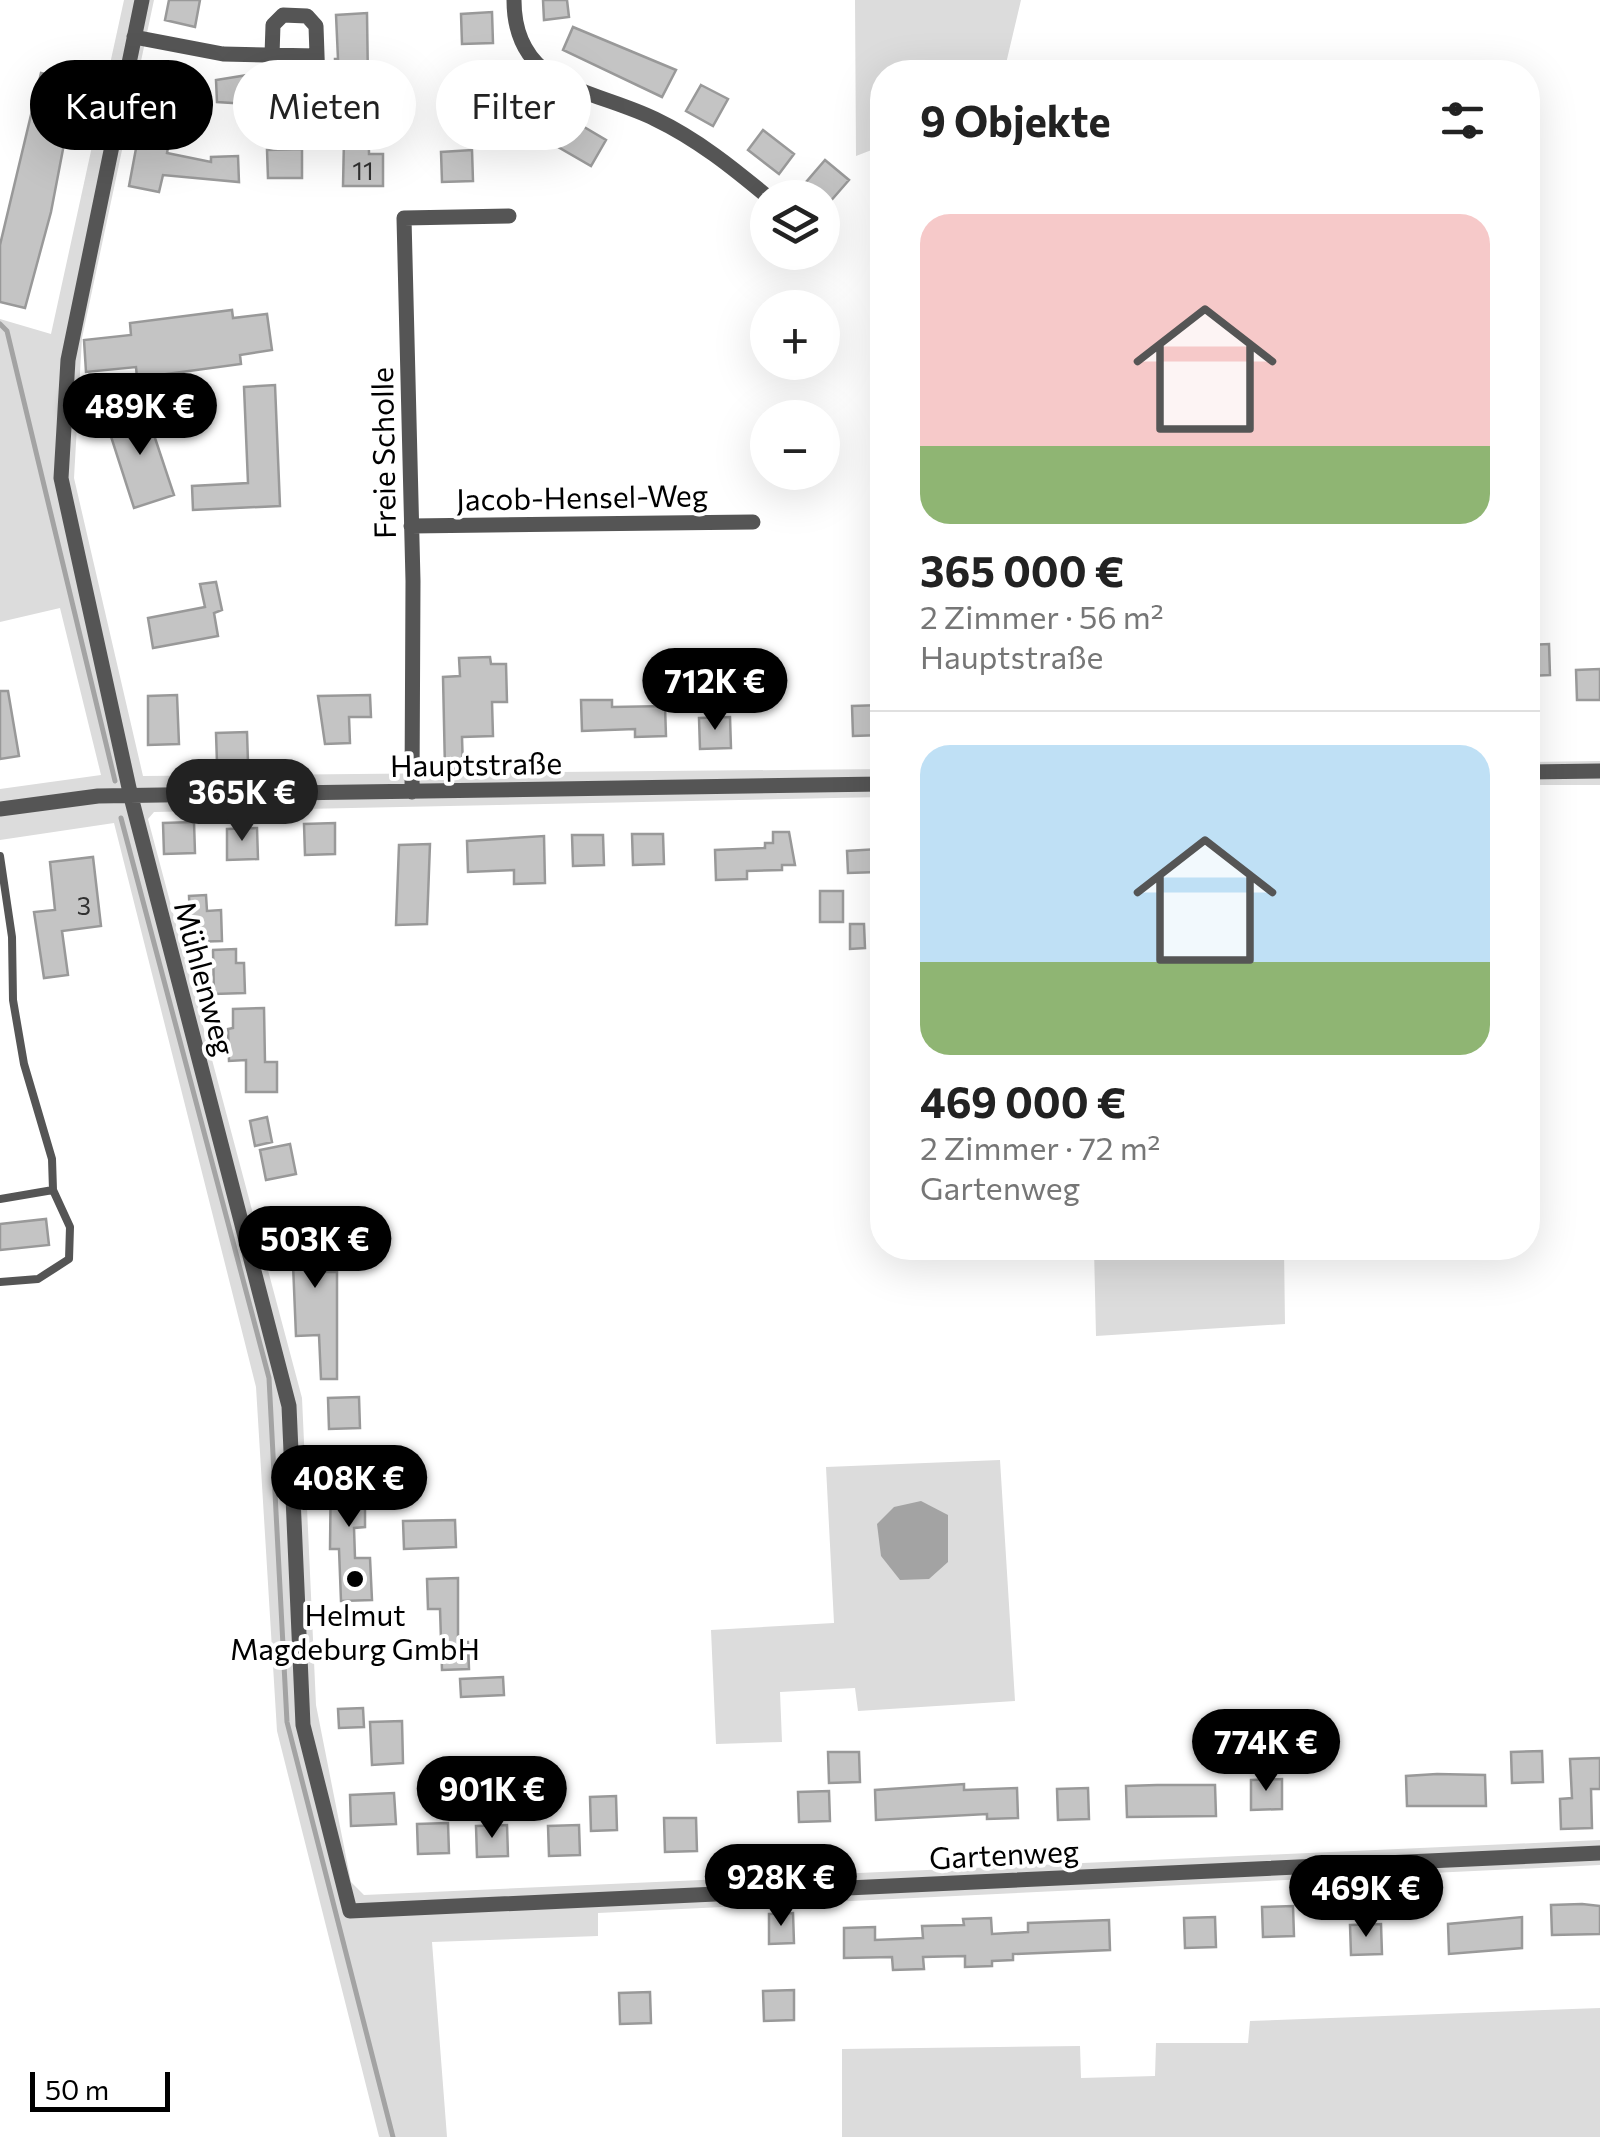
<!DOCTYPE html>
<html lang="de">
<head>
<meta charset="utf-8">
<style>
  body { margin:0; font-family:Commissioner,sans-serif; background:#f2f2f2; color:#222; height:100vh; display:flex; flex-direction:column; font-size:38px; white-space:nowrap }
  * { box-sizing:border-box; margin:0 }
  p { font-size:32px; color:#767676 }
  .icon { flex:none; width:55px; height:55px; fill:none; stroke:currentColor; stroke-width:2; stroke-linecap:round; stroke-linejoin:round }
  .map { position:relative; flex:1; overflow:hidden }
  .panel { position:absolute; left:870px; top:60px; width:670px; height:1200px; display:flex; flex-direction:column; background:#fff; border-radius:40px; box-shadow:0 10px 40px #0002 }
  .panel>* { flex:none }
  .hud { position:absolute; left:30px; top:60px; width:690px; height:90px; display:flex; gap:20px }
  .fabs { position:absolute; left:750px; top:180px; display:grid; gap:20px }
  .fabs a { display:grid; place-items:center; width:90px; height:90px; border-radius:50%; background:#fff; box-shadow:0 10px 40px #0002; font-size:50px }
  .scale { position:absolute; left:30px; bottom:25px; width:140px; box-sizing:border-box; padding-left:10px; border:5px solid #000; border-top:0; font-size:28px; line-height:35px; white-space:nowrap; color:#000; -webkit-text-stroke:8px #fff; paint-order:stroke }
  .price { position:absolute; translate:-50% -85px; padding:0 22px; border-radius:35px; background:#000; color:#fff; font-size:32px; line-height:65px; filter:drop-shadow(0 2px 5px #0008) }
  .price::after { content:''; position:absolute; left:50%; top:60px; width:30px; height:22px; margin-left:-15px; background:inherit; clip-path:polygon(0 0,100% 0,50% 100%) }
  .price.active { background:#222; color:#fff }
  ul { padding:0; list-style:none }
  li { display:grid; align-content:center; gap:20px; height:530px; padding:0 50px }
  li+li { border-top:2px solid #e0e0e0 }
  li span { display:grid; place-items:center; height:310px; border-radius:30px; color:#555 }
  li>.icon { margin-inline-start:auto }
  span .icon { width:180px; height:180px; fill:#fffc; stroke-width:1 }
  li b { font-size:42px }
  h2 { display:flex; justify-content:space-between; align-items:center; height:120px; padding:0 50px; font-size:42px }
  .pill { padding:0 35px; border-radius:45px; background:#fff; box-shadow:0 10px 40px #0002; font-size:35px; line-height:90px }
  .pill.active { background:#000; color:#fff }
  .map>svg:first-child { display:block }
</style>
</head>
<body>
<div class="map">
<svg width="1600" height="2137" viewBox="0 0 1600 2137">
  <rect width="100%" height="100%" fill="#fff"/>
  <!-- green -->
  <path fill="#dcdcdc" d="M124 0H154L82 338 74 478 143 776 882 769V797L154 812 148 819 302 1398 316 1705 351 1882 364 1895 1600 1840V1865L598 1913V1936L432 1942 447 2137H379L277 1731 256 1387 114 823 0 840V789L101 775 60 608 0 622V319L51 334Z
    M855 0H1021L1004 72H882V146L856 156Z
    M1600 761V785H1528V762Z
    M1094 1248H1284L1285 1324 1096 1336Z
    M1000 1460 1015 1701 858 1711 855 1688 780 1692 782 1742 716 1744 711 1630 834 1623 826 1467Z
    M1600 2008V2137H842V2049L1080 2046 1081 2078 1155 2076 1156 2043H1248L1250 2021Z"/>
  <!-- water -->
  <path fill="#a3a3a3" d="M921 1501 948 1515V1562L929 1579 900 1580 881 1556 877 1524 894 1507Z"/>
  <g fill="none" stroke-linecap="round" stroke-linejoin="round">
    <!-- stream -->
    <path stroke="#a3a3a3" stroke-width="5" d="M0 324 7 331 115 781
      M121 818 269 1378 287 1722 393 2137"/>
  </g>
  <!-- building -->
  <path fill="#c4c4c4" stroke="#999" stroke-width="2.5" d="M169 0H200L195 27 165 20Z
    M543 0H567L569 17 544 20Z
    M492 12 493 43 462 44 461 14Z
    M367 13 369 154H383V186H343L344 139H338L336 106 330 107 329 76H335V59H338L336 15Z
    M573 27 676 70 662 97 563 50Z
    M502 62 519 88 493 105 476 80Z
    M152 63 182 70 167 153 211 162V157L238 156 239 182 163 175 159 192 129 186Z
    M41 73 68 79 54 142 64 144 51 212 25 308 0 302V245Z
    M260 73V80L307 77 308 108 217 102 216 80Z
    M701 85 728 99 713 126 686 111Z
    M535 98 606 140 591 166 520 125Z
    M763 130 794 154 779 174 748 150Z
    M302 149V178H268L267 150Z
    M472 150 473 181 442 182 441 152Z
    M825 160 849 180 822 211V198H812L801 188Z
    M232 310 233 318 267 314 272 350 240 355 241 364 137 378 136 367 86 372 84 340 131 335 130 323Z
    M275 385 280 506 193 510 192 486 248 483 244 387Z
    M145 408 174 495 134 508 106 421Z
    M216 582 222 610 214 613 218 636 153 648 148 618 205 607 200 584Z
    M1549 644 1550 675 1528 676V645Z
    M490 657 491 664H506L507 702H492L493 736 462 737 463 769H445L443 677 460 676 459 658Z
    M1600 669V700H1577L1576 670Z
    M0 691H8L19 756 0 759Z
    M177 695 179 744 148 745V696Z
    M370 695 371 717H349L350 743 325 744 318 696Z
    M581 700H612V707L665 706 666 736 635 737V729L582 731Z
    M882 705V735L853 736 852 706Z
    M730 717 731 748 700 749 699 718Z
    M247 732 248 763H217L216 733Z
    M194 822 195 853 164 854 163 823Z
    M335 823V854L305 855 304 824Z
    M257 828 258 859 227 860V829Z
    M773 832H789L795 865H782V870L747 871V879L716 880 715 850 765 848V843H773Z
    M632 834H663L664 864 633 865Z
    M572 835H603L604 865 573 866Z
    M544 836 545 883 514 884V870L468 872 467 841Z
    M430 844 427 924 396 925 399 845Z
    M878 849V872L848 873 847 851Z
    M93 857 101 926 62 931 68 975 44 978 34 912 55 910 50 862Z
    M820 891H843V922H820Z
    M206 895 207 911 221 910 222 941 191 942 189 896Z
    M850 924H864L865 948 850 949Z
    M236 949V963H244L245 993 214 994 213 950Z
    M264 1008 265 1062H277V1092H246V1060L229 1061 228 1029 233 1028V1009Z
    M267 1117 272 1142 255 1146 250 1121Z
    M290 1144 296 1174 266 1180 260 1150Z
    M291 1216H322L323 1272H337V1379H321L319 1335 296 1336Z
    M46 1219 49 1245 0 1250V1224Z
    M359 1397 360 1428 329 1429 328 1398Z
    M331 1461H357L358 1483H365V1527L354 1528 355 1558H370L372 1600 341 1601 339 1549H330Z
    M455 1520 456 1547 404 1549 403 1521Z
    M458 1578V1642H468L469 1669 442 1670 440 1609H428L427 1579Z
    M503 1677 504 1695 461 1697 460 1679Z
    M363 1708 364 1727 339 1728 338 1709Z
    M402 1721 403 1763 372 1765 370 1722Z
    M1542 1751 1543 1782 1512 1783 1511 1752Z
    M828 1752H859L860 1782 829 1783Z
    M1600 1758V1789H1591L1592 1828 1561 1829 1560 1799 1572 1798 1570 1759Z
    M1437 1774 1485 1775 1486 1806H1407L1406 1776Z
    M1282 1779V1809L1251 1810V1780Z
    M964 1784V1790L1017 1788 1018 1818 987 1819V1814L876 1820 875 1790Z
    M1157 1785H1215L1216 1816 1127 1817 1126 1786Z
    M1088 1788 1089 1819 1058 1820 1057 1789Z
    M829 1791 830 1821 799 1822 798 1792Z
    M394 1793 396 1824 351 1826 350 1795Z
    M616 1796 617 1830 591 1831 590 1797Z
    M664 1818H696L697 1851 665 1852Z
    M448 1823 449 1853 418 1854 417 1824Z
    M507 1825 508 1856 477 1857 476 1826Z
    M579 1825 580 1855 549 1856 548 1826Z
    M1582 1904 1600 1906V1934L1552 1935 1551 1905Z
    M1293 1906 1294 1936 1263 1937 1262 1907Z
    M793 1913 794 1943 769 1944V1914Z
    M1215 1917 1216 1947 1185 1948 1184 1918Z
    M1522 1917V1948L1449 1954 1448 1924Z
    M991 1918 992 1934 1028 1932V1923L1109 1920 1110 1950 1013 1954V1960L992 1961V1966L965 1967V1956L923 1957 924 1969 893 1970 892 1957 844 1958V1928L875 1927V1940L923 1938 922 1926 964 1925 963 1919Z
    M1381 1924 1382 1954 1351 1955 1350 1925Z
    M794 1990V2020L764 2021 763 1991Z
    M650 1992 651 2023 620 2024 619 1993Z"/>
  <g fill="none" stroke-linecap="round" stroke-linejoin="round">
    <!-- lane -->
    <path stroke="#555" stroke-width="8" d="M0 856 12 937 13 1000 24 1064 52 1159 53 1190 70 1227 69 1259 38 1279 0 1282
      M0 1199 53 1190"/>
    <!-- street -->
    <path stroke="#555" stroke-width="15" d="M142 0 68 360 61 478 131 797 289 1406 303 1725 350 1911 1600 1853
      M514 0C514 89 594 89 655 119 697 139 733 168 769 198
      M134 37 223 54 317 56
      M272 55 273 25 283 15 307 16 316 26 320 141
      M411 526 753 522
      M1528 772 1600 771
      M412 792 413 581 404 218 509 216
      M0 809 98 796 882 784"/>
  </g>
  <!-- markers -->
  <circle fill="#000" stroke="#fff" stroke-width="4" cx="355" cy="1579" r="10"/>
  <g text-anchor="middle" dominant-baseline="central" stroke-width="8" stroke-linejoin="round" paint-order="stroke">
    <!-- number labels -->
    <g font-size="25" fill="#313131">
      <text x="363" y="170">11</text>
      <text x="84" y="905">3</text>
    </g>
    <!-- street labels -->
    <g font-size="30" fill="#000" stroke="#fff">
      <text transform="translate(382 453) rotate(-91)">Freie Scholle</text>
      <text transform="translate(582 496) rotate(-1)">Jacob-Hensel-Weg</text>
      <text transform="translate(476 763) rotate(-1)">Hauptstraße</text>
      <text transform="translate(206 978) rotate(75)">Mühlenweg</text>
      <text transform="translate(1004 1853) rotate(-3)">Gartenweg</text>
    </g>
    <!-- poi labels -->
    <g font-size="30" fill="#000" stroke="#fff">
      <text x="355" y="1613">Helmut<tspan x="355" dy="34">Magdeburg GmbH</tspan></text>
    </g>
  </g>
</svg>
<div class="fabs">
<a><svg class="icon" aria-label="layers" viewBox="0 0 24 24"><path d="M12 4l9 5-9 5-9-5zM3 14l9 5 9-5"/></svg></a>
<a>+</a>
<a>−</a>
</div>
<div class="scale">50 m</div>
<b class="price" style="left:140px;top:458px">489K €</b>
<b class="price" style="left:715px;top:733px">712K €</b>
<b class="price active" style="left:242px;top:844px">365K €</b>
<b class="price" style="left:315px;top:1291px">503K €</b>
<b class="price" style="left:349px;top:1530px">408K €</b>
<b class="price" style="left:1266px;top:1794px">774K €</b>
<b class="price" style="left:492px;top:1841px">901K €</b>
<b class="price" style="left:781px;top:1929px">928K €</b>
<b class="price" style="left:1366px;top:1940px">469K €</b>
<div class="hud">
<a class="pill active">Kaufen</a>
<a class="pill">Mieten</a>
<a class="pill">Filter</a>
</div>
<section class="panel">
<h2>9 Objekte<svg class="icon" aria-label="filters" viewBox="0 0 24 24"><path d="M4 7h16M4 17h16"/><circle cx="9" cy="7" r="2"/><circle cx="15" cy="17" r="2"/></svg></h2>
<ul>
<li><span style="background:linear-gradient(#f6c9c9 75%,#8fb573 0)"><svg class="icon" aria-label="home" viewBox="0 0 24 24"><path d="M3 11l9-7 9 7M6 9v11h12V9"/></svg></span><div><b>365 000 €</b><p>2 Zimmer · 56 m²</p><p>Hauptstraße</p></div></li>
<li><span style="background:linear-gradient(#bfe0f5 70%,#8fb573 0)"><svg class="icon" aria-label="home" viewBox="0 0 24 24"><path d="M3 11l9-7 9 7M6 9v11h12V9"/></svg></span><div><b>469 000 €</b><p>2 Zimmer · 72 m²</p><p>Gartenweg</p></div></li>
</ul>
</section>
</div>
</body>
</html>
